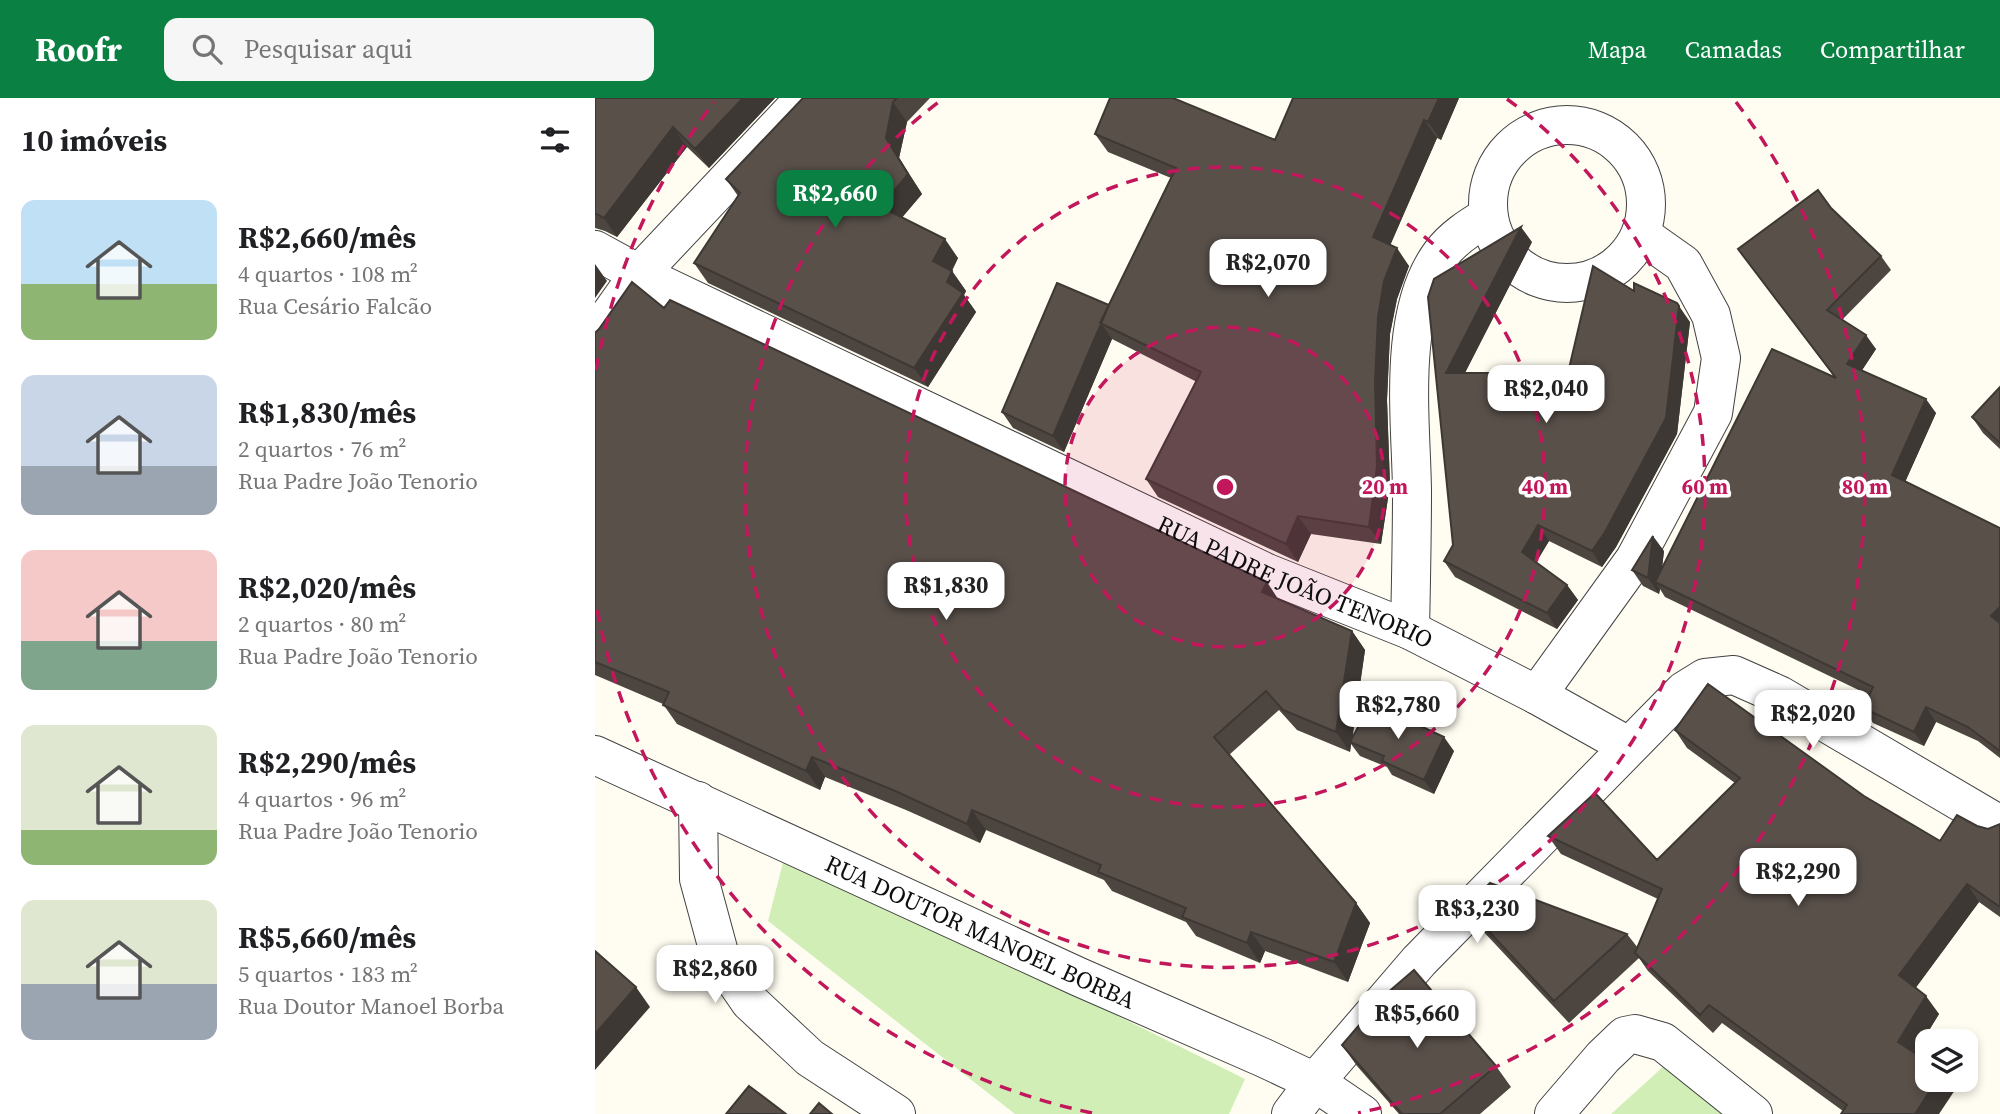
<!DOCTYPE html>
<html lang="pt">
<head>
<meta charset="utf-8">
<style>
  body { margin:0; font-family:"Source Serif 4",serif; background:#f6f6f6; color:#202124; height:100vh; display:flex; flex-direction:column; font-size:26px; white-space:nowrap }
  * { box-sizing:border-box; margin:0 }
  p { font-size:23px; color:#757577 }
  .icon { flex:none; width:38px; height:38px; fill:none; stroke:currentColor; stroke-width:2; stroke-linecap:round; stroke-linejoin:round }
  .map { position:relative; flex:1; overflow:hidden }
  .drawer { display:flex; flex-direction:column; background:#fff; width:595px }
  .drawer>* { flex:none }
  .controls { position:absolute; left:1320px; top:931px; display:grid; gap:14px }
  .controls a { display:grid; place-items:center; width:63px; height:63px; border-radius:14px; background:#fff; box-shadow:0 4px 10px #0003; font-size:35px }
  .price { position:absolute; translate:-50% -60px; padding:0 16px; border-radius:14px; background:#fff; color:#222; font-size:23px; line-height:46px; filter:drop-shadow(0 2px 4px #0008) }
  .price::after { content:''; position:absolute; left:50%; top:42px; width:21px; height:16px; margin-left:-10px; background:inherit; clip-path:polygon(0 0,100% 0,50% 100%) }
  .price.on { background:#0b8043; color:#fff }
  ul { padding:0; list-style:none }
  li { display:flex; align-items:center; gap:21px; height:175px; padding:0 21px }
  li span { display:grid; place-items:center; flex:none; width:196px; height:140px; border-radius:14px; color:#555 }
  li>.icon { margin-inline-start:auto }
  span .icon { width:84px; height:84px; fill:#fffc; stroke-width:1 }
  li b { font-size:30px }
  h2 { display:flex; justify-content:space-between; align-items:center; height:84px; padding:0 21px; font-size:30px }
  header { display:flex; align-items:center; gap:42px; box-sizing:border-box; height:98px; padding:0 35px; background:#0b8043; color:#fff }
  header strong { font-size:33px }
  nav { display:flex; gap:38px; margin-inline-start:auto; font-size:24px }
  .search { width:490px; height:63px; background:#f6f6f6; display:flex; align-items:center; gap:18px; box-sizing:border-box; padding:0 24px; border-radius:14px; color:#757577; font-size:26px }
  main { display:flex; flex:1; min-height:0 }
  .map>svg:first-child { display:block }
</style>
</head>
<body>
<header>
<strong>Roofr</strong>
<div class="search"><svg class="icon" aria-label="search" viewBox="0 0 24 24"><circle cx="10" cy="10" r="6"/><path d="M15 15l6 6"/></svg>Pesquisar aqui</div>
<nav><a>Mapa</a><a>Camadas</a><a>Compartilhar</a></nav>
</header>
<main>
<section class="drawer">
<h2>10 imóveis<svg class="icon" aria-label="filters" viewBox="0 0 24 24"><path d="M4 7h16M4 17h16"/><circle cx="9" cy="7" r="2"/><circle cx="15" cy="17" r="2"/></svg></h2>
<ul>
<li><span style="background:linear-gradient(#bfe0f5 60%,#8fb573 0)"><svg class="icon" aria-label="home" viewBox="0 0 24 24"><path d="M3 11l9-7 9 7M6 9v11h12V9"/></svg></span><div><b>R$2,660/mês</b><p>4 quartos · 108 m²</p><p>Rua Cesário Falcão</p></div></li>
<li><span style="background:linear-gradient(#c9d6e8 65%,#9aa5b1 0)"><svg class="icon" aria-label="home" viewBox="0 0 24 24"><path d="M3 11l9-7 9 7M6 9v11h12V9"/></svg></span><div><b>R$1,830/mês</b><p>2 quartos · 76 m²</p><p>Rua Padre João Tenorio</p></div></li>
<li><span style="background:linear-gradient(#f6c9c9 65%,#7fa58c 0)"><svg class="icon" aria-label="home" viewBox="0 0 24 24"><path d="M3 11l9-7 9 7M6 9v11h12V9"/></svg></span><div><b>R$2,020/mês</b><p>2 quartos · 80 m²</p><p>Rua Padre João Tenorio</p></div></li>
<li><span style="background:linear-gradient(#dfe7d0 75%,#8fb573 0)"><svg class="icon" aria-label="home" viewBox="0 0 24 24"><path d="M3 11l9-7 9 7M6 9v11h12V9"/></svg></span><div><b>R$2,290/mês</b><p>4 quartos · 96 m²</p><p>Rua Padre João Tenorio</p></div></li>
<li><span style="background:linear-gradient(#dfe7d0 60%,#9aa5b1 0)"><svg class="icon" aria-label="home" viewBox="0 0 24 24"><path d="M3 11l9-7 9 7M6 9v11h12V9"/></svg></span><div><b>R$5,660/mês</b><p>5 quartos · 183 m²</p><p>Rua Doutor Manoel Borba</p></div></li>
</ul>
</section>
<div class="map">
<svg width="1405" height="1016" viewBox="0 0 1405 1016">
  <rect width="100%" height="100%" fill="#fffdf1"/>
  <!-- green -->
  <path fill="#d1eeb6" d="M191 753 650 981 634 1016H420L173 823Z
    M1069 968 1127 1016H1016Z"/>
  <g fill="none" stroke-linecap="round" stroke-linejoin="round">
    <defs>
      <g id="street">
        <circle cx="972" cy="106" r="79"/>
        <path id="s1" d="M0 152 44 176 672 475 815 532 942 597 1033 648"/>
        <path d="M0 238 44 176 210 0"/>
        <path d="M815 532C816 485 817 439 817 392 816 322 802 215 846 156 858 140 875 129 892 119"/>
        <path d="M942 597 1040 461 1118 315 1126 260 1116 217 1088 166 1047 137"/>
        <path id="s2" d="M0 657 484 879 669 960 720 984 767 1016"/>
        <path d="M103 703 104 781 126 862 155 904 215 960 301 1016"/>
        <path d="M696 1016 720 984 824 863 1089 593 1110 580 1139 577 1184 597 1405 727"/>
        <path d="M959 1016 1008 959 1030 938 1040 936 1068 944 1158 1016"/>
      </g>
    </defs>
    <!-- street casing -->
    <use href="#street" stroke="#424242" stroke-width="40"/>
    <!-- street -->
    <use href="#street" stroke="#fff" stroke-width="38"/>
  </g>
  <!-- wall -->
  <path fill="#4d4540" d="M0 0H180L114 70 92 49 22 139 10 133 0 130Z
    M208 0H335L312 24 304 60 327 96 307 119 363 160 357 173 371 193 369 197 381 214 333 289 113 185 99 165 143 98 131 81Z
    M864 0 846 42 842 40 795 147 814 168 802 201 795 236 792 302 795 387 786 446 716 436 703 464 563 399 551 381 602 284 517 241 469 354 418 330 407 314 514 207 576 80 513 54 500 36 680 42Z
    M1236 110 1286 158 1296 172 1247 222 1281 251 1267 272 1341 315 1310 384 1405 430V660L1383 643 1341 624 1329 648 1278 625 1268 610 1274 597 1070 499 1065 491 1064 496 1048 488 1037 472 1069 453 1067 470 1240 280 1143 151Z
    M937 144 870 275H973L1039 193 1095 224 1082 336 1021 449 1007 469 954 443 941 464 972 487 983 502 962 531 860 479 849 463 858 447 833 199Z
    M69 210 683 501 757 533 770 552 757 639 859 653 839 696 797 677 792 669 765 658 756 646 755 654 702 632 684 612 634 657 761 805 775 825 753 884 670 853 665 865 601 838 591 824 517 793 509 782 391 732 385 745 311 712 230 679 225 692 82 626 68 606 0 577V235Z
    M1405 289V351L1388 335 1377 319Z
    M1080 632 1269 698 1345 743 1382 728 1393 731 1405 726V819L1384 804 1321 889 1344 916 1320 955 1332 982H1354L1360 992 1248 1013 1127 925 1118 935 1053 873 1044 860 974 925 886 831 871 809 1032 836 1043 850 1063 801 966 756 953 738 1062 762 1140 685 1092 650Z
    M747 947 901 968 916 989 885 1016H804L762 968Z"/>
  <!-- shaded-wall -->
  <path fill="#3e3834" d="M148 0H180L114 70 100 51Z
    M844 0H864L846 42 833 24Z
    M298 4 312 24 304 60 327 96 300 128 286 109 291 40Z
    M829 22 842 40 791 157 778 139Z
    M78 29 92 49 22 139 9 120Z
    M926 129 937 144 862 290 851 275Z
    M350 141 363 160 352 182 338 163Z
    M802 150 814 168 802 201 795 236 792 302 795 387 786 446 774 429 783 219 789 183Z
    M0 166 12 183 0 200Z
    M357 173 371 193 369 197 381 214 333 289 319 270 352 184Z
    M1082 205 1095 224 1082 336 1021 449 1007 469 997 453Z
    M506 225 517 241 469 354 458 338Z
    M1271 237 1281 251 1262 280 1252 266Z
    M1331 301 1341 315 1307 391 1297 377Z
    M703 418 716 436 703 464 691 446Z
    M943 427 954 443 938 470 927 454Z
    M1058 438 1069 453 1065 487 1060 484 1065 491 1064 496 1053 480Z
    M672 484 685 504 667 494Z
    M972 487 983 502 962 531 952 515Z
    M1405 509V531L1396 518Z
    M757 533 770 552 757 644H755L756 646 755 654 741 634Z
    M1331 609 1341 624 1329 648 1319 634Z
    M849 639 859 653 839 696 829 682Z
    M217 659 230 679 225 692 211 673Z
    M377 712 391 732 385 745 372 726Z
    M1372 786 1384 804 1317 895 1304 877Z
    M761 805 775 825 753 884 739 864Z
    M656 834 670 853 665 865 652 845Z
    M41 889 55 909 0 972V936Z
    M1331 898 1344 916 1316 962 1303 944Z
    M1342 982H1354L1360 992 1344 1016H1320Z"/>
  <!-- building -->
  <path fill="#59504a" stroke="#3e3834" stroke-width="2" d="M0 0H148L100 51 78 29 9 120 0 115Z
    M208 0H302L298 4 291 40 313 76 286 109 350 141 338 163 357 173 352 184 368 195 319 270 99 165 145 95 131 81Z
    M515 0H578L680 42 698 0H844L833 24 829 22 778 139 802 150 789 183 783 219 780 284 782 369 774 429 703 418 691 446 551 381 606 274 505 225 581 70 500 36Z
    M1223 92 1236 110 1286 158 1232 212 1271 237 1252 266 1331 301 1297 377 1405 430V509L1396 518 1405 525V653L1373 629 1331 609 1319 634 1268 610 1278 589 1060 484 1177 251 1241 280 1143 151Z
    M926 129 851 275H973L998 168 1039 193V185L1082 205 1084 208 1071 320 1010 434 997 453 943 427 927 454 972 487 952 515 849 463 858 447 833 199 839 181Z
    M37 184 69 210 75 202 672 484 667 494 757 533 741 634 688 612 671 593 619 639 761 805 739 864 656 834 652 845 587 819 591 810 503 774 506 767 377 712 372 726 298 692 217 659 211 673 68 607 74 594 0 564V235L4 231Z
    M462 185 514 207 458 338 407 314Z
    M1405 289V345L1377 319Z
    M1058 438 1053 480 1037 472Z
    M1113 586 1269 698 1345 743 1362 717 1382 728 1393 731 1405 726V809L1372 786 1304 877 1331 898 1303 944 1332 963V982H1342L1320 1016H1246L1252 1007 1114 907 1105 917 1040 855 1067 791 953 738 1000 695 1062 762 1145 680 1080 632Z
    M776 605 849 639 829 682 787 663 789 658 755 644Z
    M895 785 1032 836 959 903 871 809Z
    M0 853 41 889 0 936Z
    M819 872 901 968 845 1016H807L747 947 790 897Z
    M154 988 191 1016H131Z
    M224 1005 237 1016H215Z"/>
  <!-- distance rings -->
  <circle cx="630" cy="389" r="160" fill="#c2185b" fill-opacity=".12"/>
  <g fill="none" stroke="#c2185b" stroke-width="3.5" stroke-dasharray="12 9">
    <circle cx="630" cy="389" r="160"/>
    <circle cx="630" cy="389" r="320"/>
    <path d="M912 1A480 480 0 1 1 348 1"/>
    <path d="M497 1015A640 640 0 0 1 1 506M1 272A640 640 0 0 1 119 4M1141 4A640 640 0 0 1 763 1015"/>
  </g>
  <g text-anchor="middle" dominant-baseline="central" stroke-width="7" stroke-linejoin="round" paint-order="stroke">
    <!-- street labels -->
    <g font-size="24" fill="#0f0f0f" stroke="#fff">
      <text stroke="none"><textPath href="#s1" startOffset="775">RUA PADRE JOÃO TENORIO</textPath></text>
      <text stroke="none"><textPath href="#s2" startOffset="424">RUA DOUTOR MANOEL BORBA</textPath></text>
    </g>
  </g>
  <circle cx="630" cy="389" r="10" fill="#c2185b" stroke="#fff" stroke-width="3.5"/>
  <g font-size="21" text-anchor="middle" font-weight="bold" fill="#c2185b" stroke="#fff" stroke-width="7" stroke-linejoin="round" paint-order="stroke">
    <text x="790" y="396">20 m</text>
    <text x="950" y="396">40 m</text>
    <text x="1110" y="396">60 m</text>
    <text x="1270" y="396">80 m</text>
  </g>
</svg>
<div class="controls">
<a><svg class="icon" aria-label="layers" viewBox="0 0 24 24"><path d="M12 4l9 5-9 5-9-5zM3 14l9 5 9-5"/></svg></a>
</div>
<b class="price on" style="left:240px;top:132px">R$2,660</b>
<b class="price" style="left:673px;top:201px">R$2,070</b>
<b class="price" style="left:951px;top:327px">R$2,040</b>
<b class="price" style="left:351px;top:524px">R$1,830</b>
<b class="price" style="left:803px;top:643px">R$2,780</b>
<b class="price" style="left:1218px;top:652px">R$2,020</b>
<b class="price" style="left:1203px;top:810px">R$2,290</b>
<b class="price" style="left:882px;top:847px">R$3,230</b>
<b class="price" style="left:120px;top:907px">R$2,860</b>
<b class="price" style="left:822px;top:952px">R$5,660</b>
</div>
</main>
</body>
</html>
